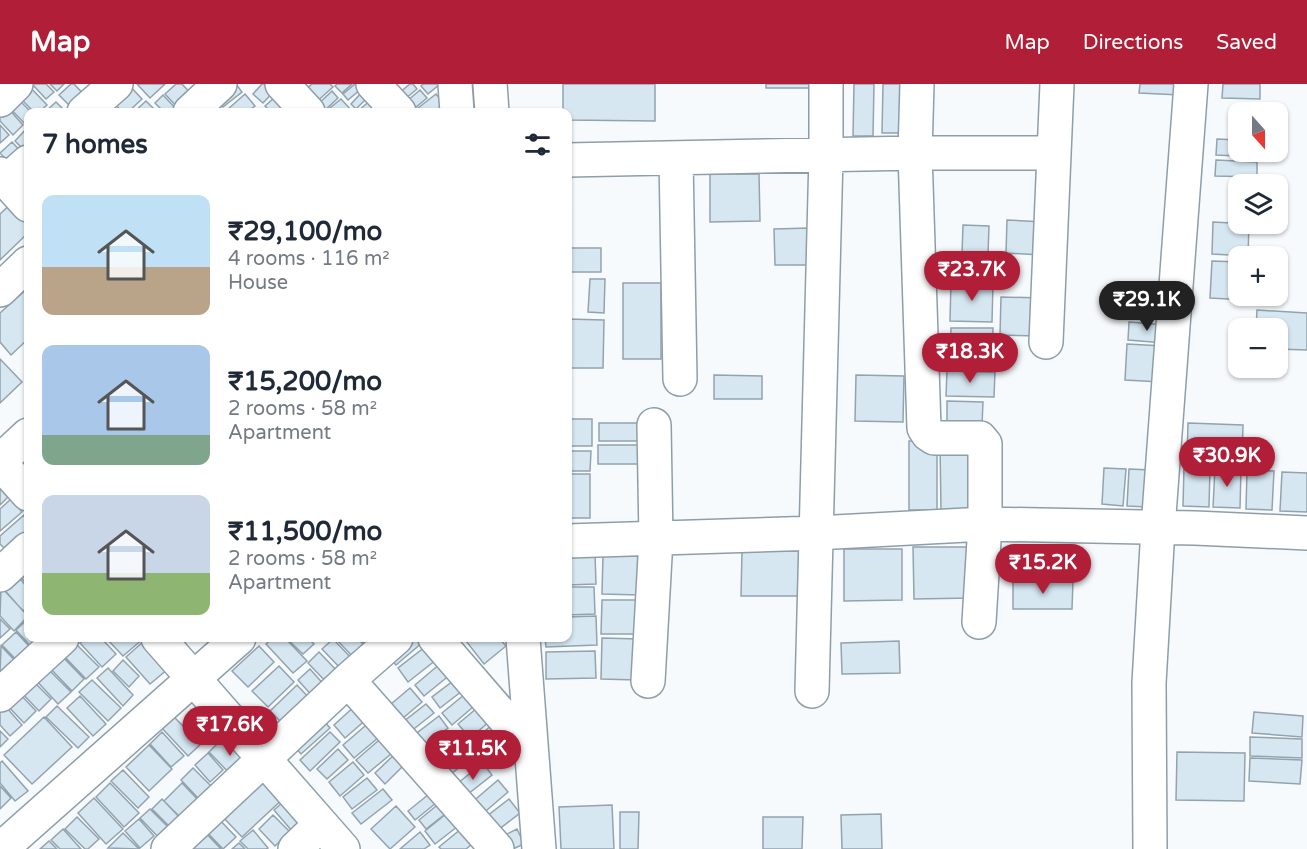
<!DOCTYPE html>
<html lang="en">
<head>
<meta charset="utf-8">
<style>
  body { margin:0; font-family:"Varela Round",sans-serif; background:#f6f6f7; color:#1f2937; height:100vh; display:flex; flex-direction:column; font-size:22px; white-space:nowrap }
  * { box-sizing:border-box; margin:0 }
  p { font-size:20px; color:#747a83 }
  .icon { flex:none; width:33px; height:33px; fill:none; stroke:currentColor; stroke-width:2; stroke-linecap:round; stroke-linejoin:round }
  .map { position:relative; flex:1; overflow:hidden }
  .drawer { position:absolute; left:24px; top:24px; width:548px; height:534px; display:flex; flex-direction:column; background:#fff; border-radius:12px; box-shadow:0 2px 4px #0004 }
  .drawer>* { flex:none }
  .needle { width:39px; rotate:159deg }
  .controls { position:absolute; left:1228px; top:18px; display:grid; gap:12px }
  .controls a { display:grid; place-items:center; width:60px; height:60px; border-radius:12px; background:#fff; box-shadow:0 2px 4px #0004; font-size:30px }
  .price { position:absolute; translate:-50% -51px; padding:0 14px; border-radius:21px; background:#b11e38; color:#fff; font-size:20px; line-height:39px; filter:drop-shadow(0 2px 3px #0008) }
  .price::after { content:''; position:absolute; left:50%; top:36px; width:18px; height:14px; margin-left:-9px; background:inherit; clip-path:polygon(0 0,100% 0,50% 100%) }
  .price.active { background:#222; color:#fff }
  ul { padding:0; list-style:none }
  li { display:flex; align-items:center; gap:18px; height:150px; padding:0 18px }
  li span { display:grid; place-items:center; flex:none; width:168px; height:120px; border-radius:12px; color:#555 }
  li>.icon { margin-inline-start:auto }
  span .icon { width:72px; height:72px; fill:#fffc; stroke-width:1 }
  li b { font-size:26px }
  h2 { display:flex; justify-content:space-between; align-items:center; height:72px; padding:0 18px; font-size:26px }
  header { display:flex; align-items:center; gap:36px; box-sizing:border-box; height:84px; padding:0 30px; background:#b11e38; color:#fff }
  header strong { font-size:28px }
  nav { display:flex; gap:33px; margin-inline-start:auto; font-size:21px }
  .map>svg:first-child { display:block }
</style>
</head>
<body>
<header>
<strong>Map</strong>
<nav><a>Map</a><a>Directions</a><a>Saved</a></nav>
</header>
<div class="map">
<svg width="1307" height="765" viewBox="0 0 1307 765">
  <rect width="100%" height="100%" fill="#f7fafd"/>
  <!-- building -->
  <path fill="#d6e7f2" stroke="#92a3ae" stroke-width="1.5" d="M27 0 47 21 39 28H34L16 10Z
    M32 0H46L54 8 46 15Z
    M50 0H64L57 7Z
    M71 0H74L89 16 76 28 59 11Z
    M128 0 142 15 128 28H123L110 16Z
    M137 0H165L150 14Z
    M176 0H182L194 13 180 26 165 10Z
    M236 0 242 8 223 23 215 13Z
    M262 0H281L263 19 253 10Z
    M312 0H330L333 3 314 20 303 8Z
    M337 0H352L342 9 335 2Z
    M355 0 361 5 348 16 343 10Z
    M410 0H413L417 5 399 20 393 14Z
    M423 0H440L428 10 421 2Z
    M563 0H655V37L567 36V28H563Z
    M766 0H814V4H766Z
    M854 0H874L873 52H853Z
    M883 0H903L901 49H882Z
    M1140 0H1180V11L1139 9Z
    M1223 0H1260V15L1222 14Z
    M284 5 292 13 276 28H271L265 22Z
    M364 6 369 12 356 25 351 20Z
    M420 6 427 14 410 28 400 23Z
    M332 7 338 14 323 28 314 24Z
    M245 10 255 22 247 28H229L227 26Z
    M436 10 448 25 443 28H413Z
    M163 11 179 28H164L155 19Z
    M15 12 31 28H28V37L25 40 6 20Z
    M373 14 380 22 373 28H359L358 27Z
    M341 15 353 28H325Z
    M146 17 157 28H134Z
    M56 18 66 28H45Z
    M6 22 23 41 13 51 0 37V27Z
    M0 41 9 51 0 59Z
    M28 43V70L15 57Z
    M1217 55 1239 56V68H1258V73L1216 71Z
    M12 58 25 72 13 83 0 69Z
    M1216 76 1257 78V93L1215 92Z
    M710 90H759L760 137 710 138Z
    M14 117 28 133V149L0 176V130Z
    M1007 136 1043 138 1041 171 1006 169Z
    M1213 138 1249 140 1248 172 1212 170Z
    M963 141 989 142 988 170 962 169Z
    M809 144V181H775L774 145Z
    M567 164H601V188H567Z
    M1212 177 1239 178V212H1247L1246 216 1210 214Z
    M590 195H605L604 229 588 228Z
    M951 198 993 199 992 238 950 237Z
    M623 199H661V275H623Z
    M28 204V255L11 271 0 258V229Z
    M1001 213 1042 214 1041 252 1000 251Z
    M1257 226 1307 229V266L1278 265V244H1256Z
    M567 235 604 236 603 284H567Z
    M1129 238 1166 241 1164 259 1128 256Z
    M951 244H993L992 282 950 281Z
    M1127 260 1163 262 1161 298 1125 296Z
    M0 275 22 298 0 319Z
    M947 287 995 288 994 313 946 312Z
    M714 291 762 292V315H714Z
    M856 291 904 292 903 338 855 337Z
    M947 317 983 318 982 341 947 340Z
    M567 335H592V362H567Z
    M599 339H641V357H599Z
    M1188 339 1243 341 1242 378 1187 377Z
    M909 357H937V426H909Z
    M978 357 979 426 941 427 940 358Z
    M598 361H641L640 380H598Z
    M567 367H591L590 387H567Z
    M1184 383 1210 384 1209 423 1183 422Z
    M1104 384 1126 385 1123 422 1102 420Z
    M1215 384 1241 385 1240 424 1213 423Z
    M1129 385 1151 386 1148 423 1127 422Z
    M1247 386 1274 387 1272 426 1246 425Z
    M1282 388 1307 389V428L1280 427Z
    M567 390H590V434H567Z
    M0 404 8 413 0 421Z
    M11 415 22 428 0 447V425Z
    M24 431 28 437V452L9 469 0 460V452Z
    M913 463H972V514L914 515Z
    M844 465H902V516L844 517Z
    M742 467H804V512H741Z
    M595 470 596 500 567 501V471Z
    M603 472H641L640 511 602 510Z
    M28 477V501L16 488Z
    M15 489 28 504V522L23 527 1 502Z
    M1013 496 1073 497 1072 525H1013Z
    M1 503 28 532 14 547 0 532Z
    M567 503H594L595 530 567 531Z
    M602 516H639V550H601Z
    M596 532 597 561 546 563 545 554H567V533Z
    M0 535 10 545 0 554Z
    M28 535V554H49L39 571 16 546Z
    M16 548 38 572 25 585 2 561Z
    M85 554H101L116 570 102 583 80 559Z
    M106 554H144L123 572Z
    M273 554H285L307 577 293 589 266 560Z
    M286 554H308L314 560 303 570Z
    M335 554H357L368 565 356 576Z
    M359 554H386L372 567Z
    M407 554H419L423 558 396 581 386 570Z
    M470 554H499L506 562 484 580 466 557Z
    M602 554 639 555 637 596 601 595Z
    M333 555 354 577 343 587 322 565Z
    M144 557 168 585 150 600 126 573Z
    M899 557 900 589 842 590 841 559Z
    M74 558 99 583 86 595 62 570Z
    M1 562 24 586 10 599 0 588Z
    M259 562 274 578 248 603 232 587Z
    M425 563 436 576 408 598 398 584Z
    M595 567 596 594 546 595V568Z
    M319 568 340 590 329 601 308 579Z
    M60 570 84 595 72 607 48 582Z
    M123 576 139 592 129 603 113 587Z
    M441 579 451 590 424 612 415 601Z
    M279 582 294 598 268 623 252 607Z
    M46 583 71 608 58 620 34 594Z
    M108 584 133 611 123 622 97 594Z
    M310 585 326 603 314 614 298 596Z
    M457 594 466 604 440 624 432 613Z
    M92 596 121 624 108 637 79 608Z
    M33 597 51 615 39 627 21 608Z
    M297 601 312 617 286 643 270 627Z
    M410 604 422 618 396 640 384 626Z
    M470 606 480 617 452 641 442 629Z
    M19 609 36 627 24 639 6 620Z
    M80 612 106 640 93 652 67 624Z
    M483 619 495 633 470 654 458 640Z
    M357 620 369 633 345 654 334 641Z
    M426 620 434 629 410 648 403 638Z
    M5 622 22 641 10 652 0 641V627Z
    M57 622 89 653 78 664 46 633Z
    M1254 628 1303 632 1302 653 1252 649Z
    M172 631 201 660 188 672 160 642Z
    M319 631 330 644 301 670 290 657Z
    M439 632 448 644 422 664 413 652Z
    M44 633 72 663 32 700 4 671Z
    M372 636 384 649 354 674 343 661Z
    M497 636 508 647 484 670 473 658Z
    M0 647 8 655 0 663Z
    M162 648 184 672 171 683 150 660Z
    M330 648 340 658 310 687 300 676Z
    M453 648 462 660 436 680 427 668Z
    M226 651 252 679 235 695 209 668Z
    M385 651 397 665 368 689 356 676Z
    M1250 653 1302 655V674L1250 672Z
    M149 661 172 685 149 707 126 683Z
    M467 662 474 671 450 691 443 681Z
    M338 665 348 676 327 695 317 685Z
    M399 666 409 676 385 700 375 689Z
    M1177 668 1245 669 1244 717 1176 716Z
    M208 669 223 686 210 698 195 681Z
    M1250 674 1302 676 1300 700 1249 697Z
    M2 677 28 707 15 717 0 699V679Z
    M353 678 364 691 340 712 329 698Z
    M483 679 492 691 463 714 453 703Z
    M193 684 211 702 198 714 181 696Z
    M123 686 149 713 138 724 111 697Z
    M262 686 286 712 242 753 218 728Z
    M367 694 377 706 352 725 343 713Z
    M498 696 508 708 480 732 470 720Z
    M110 699 139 729 124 743 96 713Z
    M182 699 200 718 182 735 164 717Z
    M0 702 11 714 0 725Z
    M383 705 392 716 361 740 352 729Z
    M434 706 441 715 415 736 408 727Z
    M290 712 314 740 298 754 274 726Z
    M94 714 123 745 106 760 78 729Z
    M162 715 183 737 173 746 152 725Z
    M509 715 520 729 493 750 482 736Z
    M441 718 449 727 426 745 419 736Z
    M612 721 614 765H561L559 723Z
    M396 722 415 743 390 765 371 745Z
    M150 725 172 747 162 757 140 734Z
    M451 726 462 739 435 760 425 747Z
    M620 728H639L638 765H620Z
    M214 730 236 753 223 765 202 743Z
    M881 730 882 765H842L841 731Z
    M273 731 290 748 275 762 259 745Z
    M77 733 99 755 88 765H85L65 745Z
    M763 733H803L802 765H763Z
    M139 735 154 752 140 764 125 747Z
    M467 740 478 755 466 765H441L439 763Z
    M200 743 221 765H195L186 756Z
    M63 745 81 765H60L51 756Z
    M517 745 524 760 513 765 499 754Z
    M253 746 268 764 266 765H248L240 757Z
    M420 748 430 761 424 765H400Z
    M123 749 139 765 108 764Z
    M49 757 57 765H40Z
    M239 759 245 765H232Z"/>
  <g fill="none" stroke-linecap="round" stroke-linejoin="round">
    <defs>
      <path id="minor" d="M282 0 308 28
        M373 0 399 28
        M455 0 457 28
        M490 0 492 28
        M917 0 915 69 924 344 928 350 934 354H980L985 360V440L979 538
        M0 16 16 0
        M84 28 116 0
        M190 28 220 0
        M676 74 680 295
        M567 76 915 69H1054
        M0 90 28 121
        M7 97 28 78
        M0 206 28 179
        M1046 258 1057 0
        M0 377 28 351
        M0 379 28 410
        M567 457 816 449 985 440 1195 444 1307 449
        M0 491 28 465
        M158 554 343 765
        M435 554 517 649 530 662
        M523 554 539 765
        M348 596 497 765
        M648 597 656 455 654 341
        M812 607 826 72V0
        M0 611 62 554
        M1 765 239 554
        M168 765 348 596 396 554
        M295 765 321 740
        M1150 765 1149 599 1158 444 1191 0"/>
    </defs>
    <!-- minor casing -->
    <use href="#minor" stroke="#8e9ea9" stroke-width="36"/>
    <!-- minor -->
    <use href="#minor" stroke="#fff" stroke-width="33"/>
  </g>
</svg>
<div class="controls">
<a><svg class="needle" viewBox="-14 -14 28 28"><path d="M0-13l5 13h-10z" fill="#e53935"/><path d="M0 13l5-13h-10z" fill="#747a83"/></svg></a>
<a><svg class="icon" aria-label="layers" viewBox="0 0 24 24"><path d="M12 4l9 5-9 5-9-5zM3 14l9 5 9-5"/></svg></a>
<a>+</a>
<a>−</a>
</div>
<b class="price" style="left:972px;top:218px">₹23.7K</b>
<b class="price active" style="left:1147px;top:248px">₹29.1K</b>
<b class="price" style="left:970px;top:300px">₹18.3K</b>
<b class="price" style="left:1227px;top:404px">₹30.9K</b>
<b class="price" style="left:1043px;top:511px">₹15.2K</b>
<b class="price" style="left:230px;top:673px">₹17.6K</b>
<b class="price" style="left:473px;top:697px">₹11.5K</b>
<section class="drawer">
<h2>7 homes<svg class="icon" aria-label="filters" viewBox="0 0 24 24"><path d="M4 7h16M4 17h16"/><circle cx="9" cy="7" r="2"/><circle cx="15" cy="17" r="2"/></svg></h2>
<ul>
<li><span style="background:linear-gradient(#bfe0f5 60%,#b9a48a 0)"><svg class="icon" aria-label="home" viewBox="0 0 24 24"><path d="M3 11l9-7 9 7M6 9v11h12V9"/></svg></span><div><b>₹29,100/mo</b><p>4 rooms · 116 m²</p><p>House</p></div></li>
<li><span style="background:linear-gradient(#a9c7e8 75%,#7fa58c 0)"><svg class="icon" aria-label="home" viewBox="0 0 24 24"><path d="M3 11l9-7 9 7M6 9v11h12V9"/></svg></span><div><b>₹15,200/mo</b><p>2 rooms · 58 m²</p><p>Apartment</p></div></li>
<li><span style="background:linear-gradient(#c9d6e8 65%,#8fb573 0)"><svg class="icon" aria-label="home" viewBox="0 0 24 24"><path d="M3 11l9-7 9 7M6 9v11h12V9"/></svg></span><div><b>₹11,500/mo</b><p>2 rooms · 58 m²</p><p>Apartment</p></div></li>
</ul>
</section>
</div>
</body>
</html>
